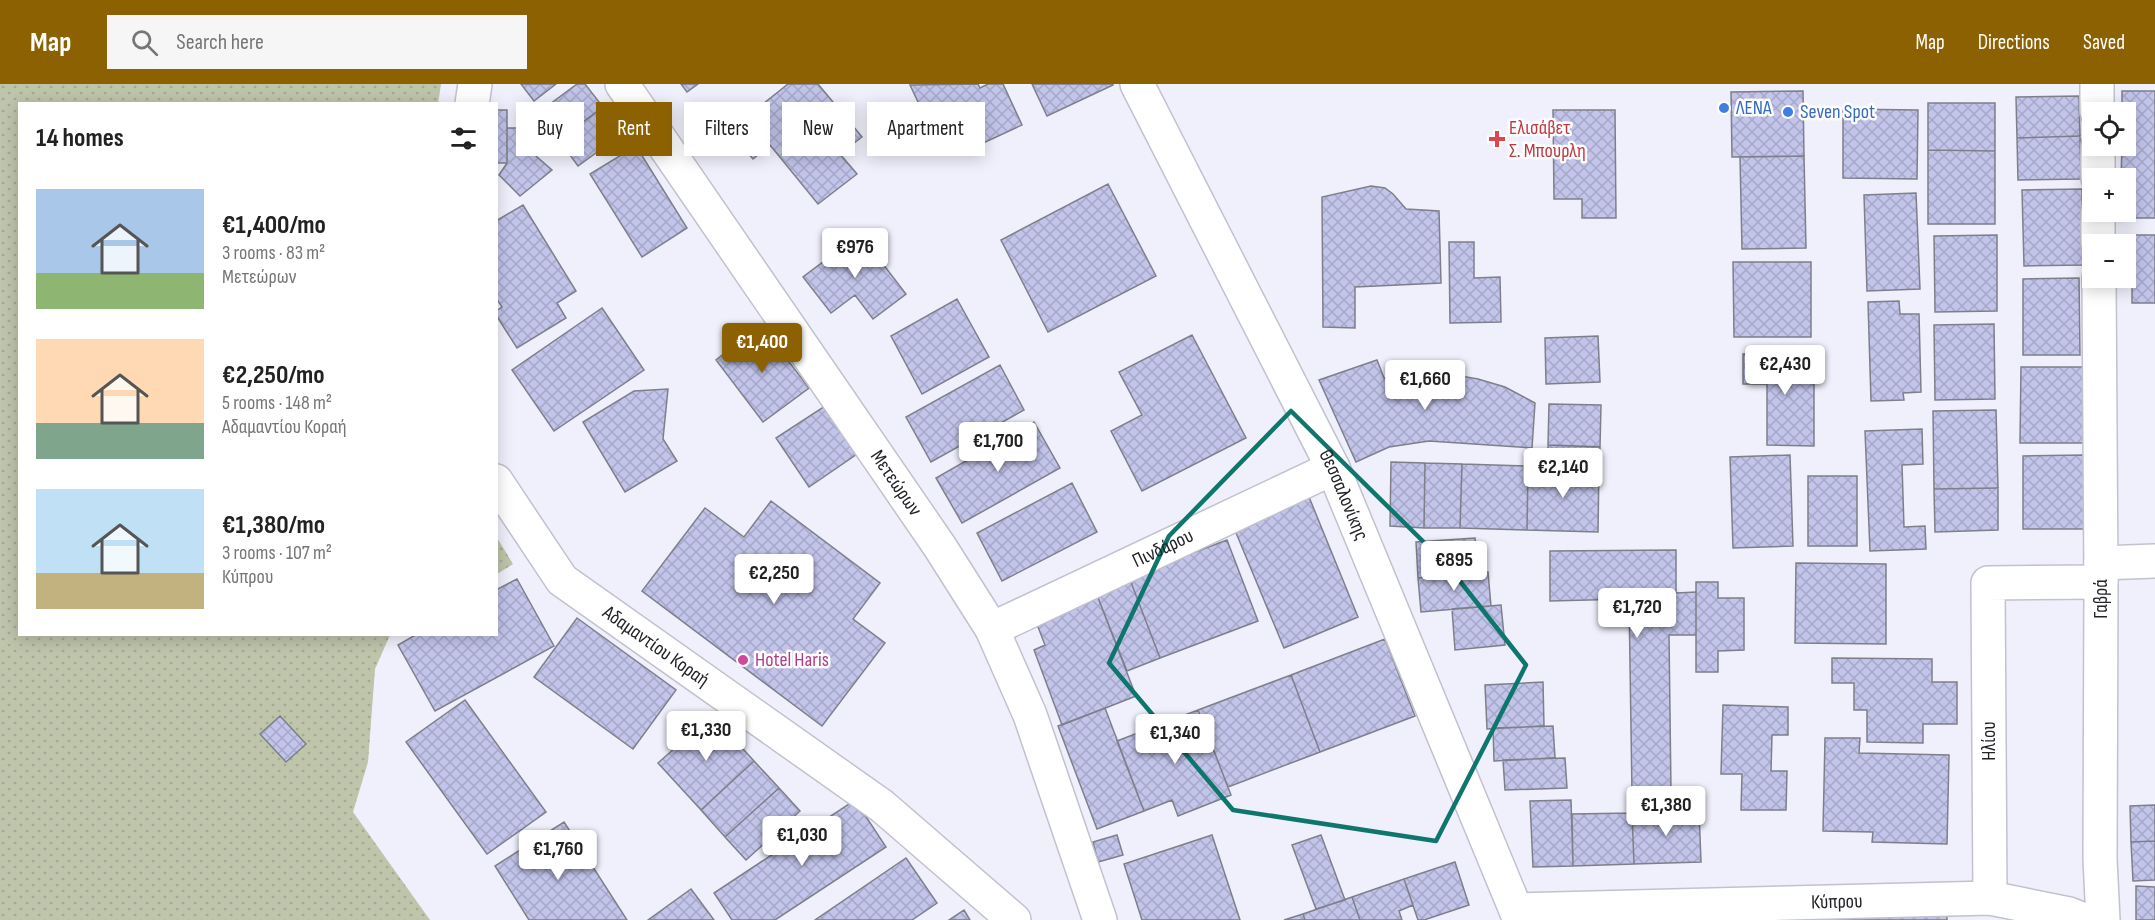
<!DOCTYPE html>
<html lang="en">
<head>
<meta charset="utf-8">
<style>
  body { margin:0; font-family:"Sofia Sans Condensed",sans-serif; background:#f6f6f6; color:#222; height:100vh; display:flex; flex-direction:column; font-size:22px; white-space:nowrap }
  * { box-sizing:border-box; margin:0 }
  p { font-size:20px; color:#767676 }
  .icon { flex:none; width:33px; height:33px; fill:none; stroke:currentColor; stroke-width:2; stroke-linecap:round; stroke-linejoin:round }
  .map { position:relative; flex:1; overflow:hidden }
  .side { position:absolute; left:18px; top:18px; width:480px; height:534px; display:flex; flex-direction:column; background:#fff; border-radius:0px; box-shadow:0 3px 15px #0003 }
  .side>* { flex:none }
  .banner { position:absolute; left:516px; top:18px; width:570px; height:54px; display:flex; gap:12px }
  .tools { position:absolute; left:2082px; top:18px; display:grid; gap:12px }
  .tools a { display:grid; place-items:center; width:54px; height:54px; border-radius:0px; background:#fff; box-shadow:0 3px 15px #0003; font-size:30px }
  .price { position:absolute; translate:-50% -51px; padding:0 14px; border-radius:6px; background:#fff; color:#222; font-size:20px; line-height:39px; filter:drop-shadow(0 2px 3px #0008) }
  .price::after { content:''; position:absolute; left:50%; top:36px; width:18px; height:14px; margin-left:-9px; background:inherit; clip-path:polygon(0 0,100% 0,50% 100%) }
  .price.on { background:#8b6102; color:#fff }
  ul { padding:0; list-style:none }
  li { display:flex; align-items:center; gap:18px; height:150px; padding:0 18px }
  li span { display:grid; place-items:center; flex:none; width:168px; height:120px; border-radius:0px; color:#555 }
  li>.icon { margin-inline-start:auto }
  span .icon { width:72px; height:72px; fill:#fffc; stroke-width:1 }
  li b { font-size:26px }
  h2 { display:flex; justify-content:space-between; align-items:center; height:72px; padding:0 18px; font-size:26px }
  .tag { padding:0 21px; border-radius:0px; background:#fff; box-shadow:0 3px 15px #0003; font-size:21px; line-height:54px }
  .tag.on { background:#8b6102; color:#fff }
  header { display:flex; align-items:center; gap:36px; box-sizing:border-box; height:84px; padding:0 30px; background:#8b6102; color:#fff }
  header strong { font-size:28px }
  nav { display:flex; gap:33px; margin-inline-start:auto; font-size:21px }
  .search { width:420px; height:54px; background:#f6f6f6; display:flex; align-items:center; gap:15px; box-sizing:border-box; padding:0 21px; border-radius:0px; color:#767676; font-size:22px }
  .map>svg:first-child { display:block }
</style>
</head>
<body>
<header>
<strong>Map</strong>
<div class="search"><svg class="icon" aria-label="search" viewBox="0 0 24 24"><circle cx="10" cy="10" r="6"/><path d="M15 15l6 6"/></svg>Search here</div>
<nav><a>Map</a><a>Directions</a><a>Saved</a></nav>
</header>
<div class="map">
<svg width="2155" height="836" viewBox="0 0 2155 836">
  <defs>
    <pattern id="grass-dots" width="8" height="8" patternUnits="userSpaceOnUse" patternTransform="scale(1.5)"><rect width="8" height="8" fill="#bec5ab"/><path d="M2 2h.1M6 6h.1" fill="none" stroke="#a3a993" stroke-width="1.8" stroke-linecap="round"/></pattern>
    <pattern id="building-cross-hatch" width="8" height="8" patternUnits="userSpaceOnUse" patternTransform="scale(1.5)"><rect width="8" height="8" fill="#c2c4ea"/><path d="M0 0l8 8M0 8l8-8" fill="none" stroke="#a6a8c9"/></pattern>
  </defs>
  <rect width="100%" height="100%" fill="#eff0fb"/>
  <!-- grass -->
  <path fill="url(#grass-dots)" d="M0 0H441L438 20H20V550L390 551 375 585 368 678 353 728 430 836H0Z
    M496 452 513 480 497 490H496Z"/>
  <!-- building -->
  <path fill="url(#building-cross-hatch)" stroke="#7e7f8a" stroke-width="1.5" d="M521 0H556L534 17Z
    M577 0H585L603 23 559 56 538 29Z
    M681 0H698L687 8Z
    M788 0H818L862 53 840 70 857 90 818 120 770 61 753 75 729 47Z
    M978 0 980 4 988 0H1003L1022 41 966 67 950 32 929 41 910 1Z
    M1032 0H1113V1L1047 32Z
    M1803 7 1804 72 1732 73 1731 8Z
    M2122 7H2155V134H2121V128H2126V94H2121L2122 62H2126V28H2122Z
    M2079 12 2080 52 2017 54 2016 13Z
    M1928 19H1995V67L1928 66Z
    M603 23 622 50 578 82 559 56Z
    M1843 25 1918 26 1917 95 1843 94Z
    M496 26H507V79H496Z
    M1553 26H1615L1616 134H1582V115H1554Z
    M507 44H532L536 72 552 86 520 112 499 91 507 79Z
    M2080 52 2081 95 2018 96 2017 54Z
    M636 62 687 144 642 173 590 90Z
    M1928 66 1995 67V140H1928Z
    M1804 72 1806 164 1742 165 1740 73Z
    M1108 100 1156 192 1048 248 1001 156Z
    M1371 102 1385 104 1393 110 1406 125 1439 127 1441 199 1355 203V244L1323 243 1322 113Z
    M2082 105 2084 181 2024 182 2022 106Z
    M1916 109 1920 205 1867 207 1864 111Z
    M523 121 576 207 557 219 566 234 517 264 496 231V227L502 223 496 214V137Z
    M860 150 906 210 873 235 855 211 831 229 803 193Z
    M1997 151V227L1935 228 1934 152Z
    M2132 151H2155V219H2132Z
    M1449 158H1474V194L1500 193 1501 238 1450 239Z
    M1733 178H1811V253H1734Z
    M2079 194 2080 271H2023V195Z
    M957 215 989 273 922 310 891 252Z
    M1899 217 1900 230H1919L1921 308 1903 309 1904 316 1871 317 1868 218Z
    M602 224 644 286 554 347 512 286Z
    M1994 240 1995 315 1935 316 1934 241Z
    M761 241 809 304 763 338 716 276Z
    M1192 251 1246 354 1142 407 1111 347 1142 331 1119 288Z
    M1598 252 1600 298 1546 300 1545 254Z
    M1743 270 1814 271V362L1767 361V300H1743Z
    M1377 276 1384 294 1449 290 1478 295 1505 303 1535 319 1532 364 1429 357 1389 363 1356 378 1319 296Z
    M1000 281 1024 326 931 378 906 333Z
    M2021 283H2083V359H2020Z
    M668 305 663 355 677 377 625 408 583 338 634 307Z
    M1549 320 1601 321 1600 363 1548 361Z
    M825 322 857 370 809 403 776 354Z
    M1996 326 1998 404 1934 405 1933 327Z
    M1034 338 1060 384 962 439 936 394Z
    M1922 345 1923 380 1902 381 1904 443 1925 442 1926 465 1870 467 1865 347Z
    M1548 361 1600 363 1599 383 1548 382Z
    M1790 371 1793 462 1733 464 1730 373Z
    M2084 371V445H2023V372Z
    M1391 378 1425 379 1424 444 1390 442Z
    M1425 379 1462 380 1460 444H1424Z
    M1462 380 1528 382 1527 446 1460 444Z
    M1528 382 1599 383 1598 448 1527 446Z
    M1808 392H1857V462H1808Z
    M1072 399 1097 448 1002 497 977 449Z
    M1998 404V446L1935 448 1934 405Z
    M1309 413 1358 533 1284 564 1234 444Z
    M771 417 880 499 853 535 885 559 822 642 642 507 705 424 744 453Z
    M1475 454 1478 490 1418 494 1416 458Z
    M1227 456 1258 537 1160 574 1129 493Z
    M1676 466V509L1696 508V551H1669L1671 708 1632 709 1629 515 1550 517V467Z
    M1796 479 1886 480V560L1795 559Z
    M1488 488 1491 522 1421 528 1418 494Z
    M1129 493 1160 574 1127 587 1095 506Z
    M517 495 554 562 435 627 398 561 417 550H496V506Z
    M1696 498H1718V514H1744V566L1718 567V588H1696Z
    M1095 506 1136 612 1062 641 1034 566 1045 561 1033 530Z
    M1501 521 1505 561 1455 566 1452 525Z
    M577 534 676 606 633 665 534 593Z
    M1385 555 1415 632 1320 668 1291 591Z
    M1832 574 1932 575V598H1957V640H1923V659L1867 658V626H1854V599H1832Z
    M1291 591 1320 668 1228 703 1198 626Z
    M1543 598 1544 642 1487 645 1485 601Z
    M465 616 546 728 487 770 406 658Z
    M1723 621 1788 623V651H1772L1771 687H1787L1786 726H1741L1742 690H1721Z
    M1105 624 1144 727 1097 745 1058 642Z
    M1198 626 1231 711 1178 732 1172 716 1144 727 1117 657Z
    M712 631 754 677 701 726 658 679Z
    M280 632 306 660 286 678 260 650Z
    M1553 642 1555 674 1494 677 1493 644Z
    M1825 654H1860L1859 669 1949 671 1947 760 1872 758 1873 748 1823 747Z
    M1565 674 1567 704 1505 706 1503 676Z
    M754 677 779 704 725 753 701 726Z
    M779 704 800 727 746 776 725 753Z
    M855 716 886 763 775 836H732L714 809Z
    M1571 716 1573 782 1533 783 1530 717Z
    M2155 721V757L2131 758 2130 722Z
    M1699 727 1701 778 1634 780 1632 729Z
    M1632 729 1634 780 1573 782 1572 730Z
    M564 738 627 836H529L495 782Z
    M1117 751 1123 771 1098 778 1093 758Z
    M1212 751 1240 836H1142L1124 780Z
    M1321 751 1345 816 1316 825 1292 761Z
    M2155 757V796L2133 797 2131 758Z
    M906 774 937 819 912 836H815Z
    M1455 778 1469 821 1424 836H1418L1404 795Z
    M1404 795 1413 821 1399 827 1402 836H1360L1352 813Z
    M2136 802 2155 803V836H2136Z
    M691 805 714 836H648Z
    M1352 813 1360 836H1305L1303 830Z
    M964 826 970 836H949Z
    M1303 830 1305 836H1284Z
    M1947 832V836H1809V833Z"/>
  <g fill="none" stroke-linecap="round" stroke-linejoin="round">
    <defs>
      <g id="minor">
        <path id="s1" d="M622 0 940 463 992 545 1030 631 1100 836"/>
        <path d="M2097 0V28"/>
        <path d="M472 20 475 0"/>
        <path d="M2098 62V94"/>
        <path d="M2098 128V160"/>
        <path d="M2099 194 2101 498 2100 775 2103 836"/>
        <path id="s2" d="M496 397 562 496 882 722 1014 836"/>
        <path d="M2101 479 2155 477"/>
        <path id="s3" d="M992 545 1333 384"/>
        <path d="M1990 814 1988 499 2101 498"/>
        <path id="s4" d="M1516 826 1990 814 2069 830 2084 836"/>
      </g>
      <g id="major">
        <path id="s5" d="M1137 0 1333 384 1520 836"/>
      </g>
    </defs>
    <!-- minor casing -->
    <use href="#minor" stroke="#c1c2cd" stroke-width="36"/>
    <!-- major casing -->
    <use href="#major" stroke="#c1c2cd" stroke-width="36"/>
    <!-- minor -->
    <use href="#minor" stroke="#fff" stroke-width="33"/>
    <!-- major -->
    <use href="#major" stroke="#fff" stroke-width="33"/>
  </g>
  <!-- marked area -->
  <path fill="none" stroke="#0f766e" stroke-width="4.5" stroke-linejoin="round" d="M1291 327 1448 482 1526 581 1436 757 1233 726 1109 579 1169 452Z"/>
  <!-- markers -->
  <g fill="#3f7fe0" stroke="#fefefe" stroke-width="2">
    <circle cx="1724" cy="24" r="6"/>
    <circle cx="1788" cy="28" r="6"/>
  </g>
  <path fill="#e0444e" stroke="#fefefe" stroke-width="2" d="M1494 46h6v6h6v6h-6v6h-6v-6h-6v-6h6z"/>
  <circle fill="#d1479c" stroke="#fefefe" stroke-width="2" cx="743" cy="576" r="6"/>
  <g text-anchor="middle" dominant-baseline="central" stroke-width="5" stroke-linejoin="round" paint-order="stroke">
    <!-- shop labels -->
    <g font-size="20" fill="#366cbe" stroke="#fefefe" text-anchor="start">
      <text x="1736" y="24">ΛΕΝΑ</text>
      <text x="1800" y="28">Seven Spot</text>
    </g>
    <!-- health labels -->
    <g font-size="20" fill="#be3a42" stroke="#fefefe" text-anchor="start">
      <text x="1509" y="44">Ελισάβετ<tspan x="1509" dy="23">Σ. Μπουρλη</tspan></text>
    </g>
    <!-- street labels -->
    <g font-size="20" fill="#222327" stroke="#fefefe">
      <text stroke="none"><textPath href="#s1" startOffset="484">Μετεώρων</textPath></text>
      <text stroke="none"><textPath href="#s5" startOffset="460">Θεσσαλονίκης</textPath></text>
      <text stroke="none"><textPath href="#s3" startOffset="189">Πινδάρου</textPath></text>
      <text transform="translate(2101 515) rotate(-90)">Γαβρά</text>
      <text stroke="none"><textPath href="#s2" startOffset="234">Αδαμαντίου Κοραή</textPath></text>
      <text transform="translate(1989 657) rotate(-90)">Ηλίου</text>
      <text stroke="none"><textPath href="#s4" startOffset="321">Κύπρου</textPath></text>
    </g>
    <!-- hotel labels -->
    <g font-size="20" fill="#b23c85" stroke="#fefefe" text-anchor="start">
      <text x="755" y="576">Hotel Haris</text>
    </g>
  </g>
</svg>
<div class="tools">
<a><svg class="icon" aria-label="locate" viewBox="0 0 24 24"><circle cx="12" cy="12" r="6"/><path d="M12 2v4M12 18v4M2 12h4M18 12h4"/></svg></a>
<a>+</a>
<a>−</a>
</div>
<b class="price" style="left:855px;top:195px">€976</b>
<b class="price on" style="left:762px;top:290px">€1,400</b>
<b class="price" style="left:1785px;top:312px">€2,430</b>
<b class="price" style="left:1425px;top:327px">€1,660</b>
<b class="price" style="left:998px;top:389px">€1,700</b>
<b class="price" style="left:1563px;top:415px">€2,140</b>
<b class="price" style="left:1454px;top:508px">€895</b>
<b class="price" style="left:774px;top:521px">€2,250</b>
<b class="price" style="left:1637px;top:555px">€1,720</b>
<b class="price" style="left:706px;top:678px">€1,330</b>
<b class="price" style="left:1175px;top:681px">€1,340</b>
<b class="price" style="left:1666px;top:753px">€1,380</b>
<b class="price" style="left:802px;top:783px">€1,030</b>
<b class="price" style="left:558px;top:797px">€1,760</b>
<div class="banner">
<a class="tag">Buy</a>
<a class="tag on">Rent</a>
<a class="tag">Filters</a>
<a class="tag">New</a>
<a class="tag">Apartment</a>
</div>
<section class="side">
<h2>14 homes<svg class="icon" aria-label="filters" viewBox="0 0 24 24"><path d="M4 7h16M4 17h16"/><circle cx="9" cy="7" r="2"/><circle cx="15" cy="17" r="2"/></svg></h2>
<ul>
<li><span style="background:linear-gradient(#a9c7e8 70%,#8fb573 0)"><svg class="icon" aria-label="home" viewBox="0 0 24 24"><path d="M3 11l9-7 9 7M6 9v11h12V9"/></svg></span><div><b>€1,400/mo</b><p>3 rooms · 83 m²</p><p>Μετεώρων</p></div></li>
<li><span style="background:linear-gradient(#ffd9b3 70%,#7fa58c 0)"><svg class="icon" aria-label="home" viewBox="0 0 24 24"><path d="M3 11l9-7 9 7M6 9v11h12V9"/></svg></span><div><b>€2,250/mo</b><p>5 rooms · 148 m²</p><p>Αδαμαντίου Κοραή</p></div></li>
<li><span style="background:linear-gradient(#bfe0f5 70%,#c2b280 0)"><svg class="icon" aria-label="home" viewBox="0 0 24 24"><path d="M3 11l9-7 9 7M6 9v11h12V9"/></svg></span><div><b>€1,380/mo</b><p>3 rooms · 107 m²</p><p>Κύπρου</p></div></li>
</ul>
</section>
</div>
</body>
</html>
